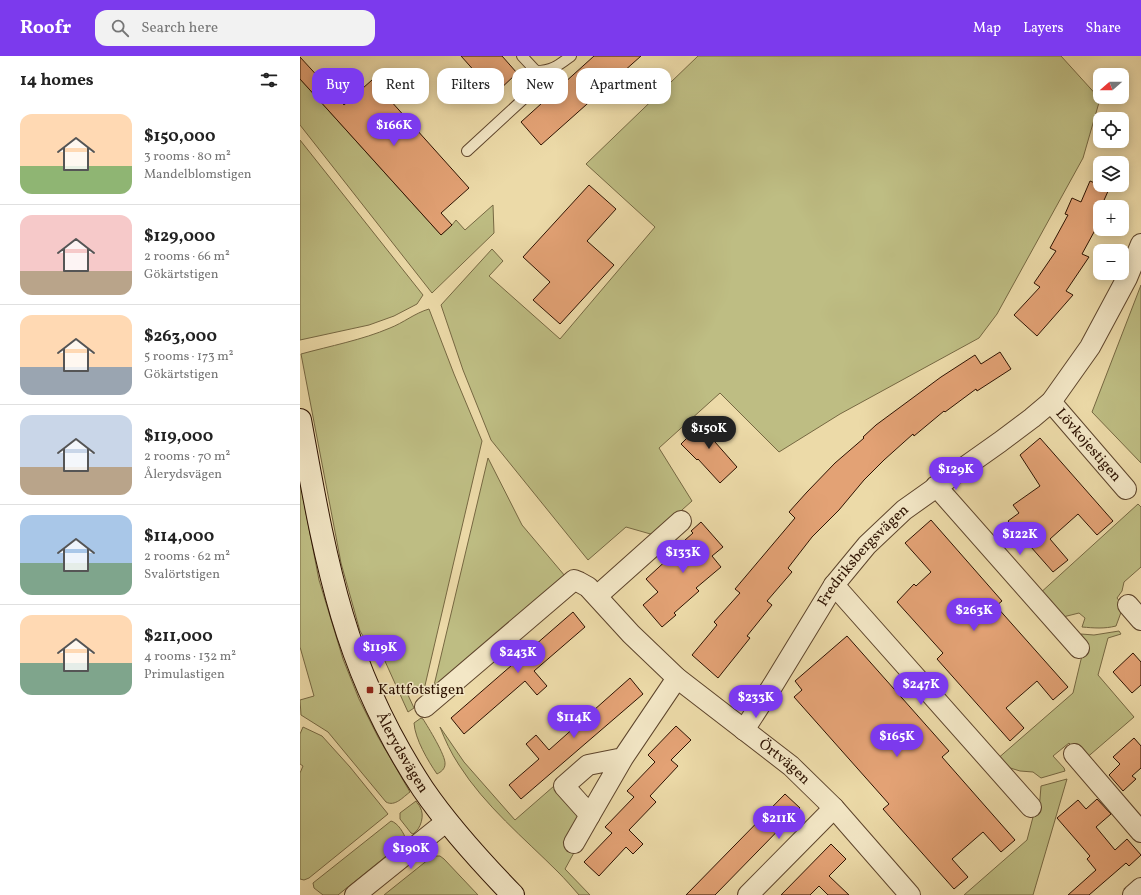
<!DOCTYPE html>
<html lang="en">
<head>
<meta charset="utf-8">
<style>
  body { margin:0; font-family:Vollkorn,serif; background:#f2f2f2; color:#222; height:100vh; display:flex; flex-direction:column; font-size:15px; white-space:nowrap }
  * { box-sizing:border-box; margin:0 }
  p { font-size:13px; color:#767676 }
  .icon { flex:none; width:22px; height:22px; fill:none; stroke:currentColor; stroke-width:2; stroke-linecap:round; stroke-linejoin:round }
  .map { position:relative; flex:1; overflow:hidden }
  .panel { display:flex; flex-direction:column; background:#fff; width:300px }
  .panel>* { flex:none }
  .hud { position:absolute; left:12px; top:12px; width:380px; height:36px; display:flex; gap:8px }
  .needle { width:26px; rotate:250deg }
  .fabs { position:absolute; left:793px; top:12px; display:grid; gap:8px }
  .fabs a { display:grid; place-items:center; width:36px; height:36px; border-radius:8px; background:#fff; box-shadow:0 2px 10px #0003; font-size:20px }
  .price { position:absolute; translate:-50% -34px; padding:0 9px; border-radius:14px; background:#7c3aed; color:#fff; font-size:13px; line-height:26px; filter:drop-shadow(0 1px 2px #0008) }
  .price::after { content:''; position:absolute; left:50%; top:24px; width:12px; height:9px; margin-left:-6px; background:inherit; clip-path:polygon(0 0,100% 0,50% 100%) }
  .price.active { background:#222; color:#fff }
  ul { padding:0; list-style:none }
  li { display:flex; align-items:center; gap:12px; height:100px; padding:0 20px }
  li+li { border-top:1px solid #e0e0e0 }
  li span { display:grid; place-items:center; flex:none; width:112px; height:80px; border-radius:12px; color:#555 }
  li>.icon { margin-inline-start:auto }
  span .icon { width:48px; height:48px; fill:#fffc; stroke-width:1 }
  li b { font-size:17px }
  h2 { display:flex; justify-content:space-between; align-items:center; height:48px; padding:0 20px; font-size:17px }
  .pill { padding:0 14px; border-radius:12px; background:#fff; box-shadow:0 2px 10px #0003; font-size:14px; line-height:36px }
  .pill.active { background:#7c3aed; color:#fff }
  header { display:flex; align-items:center; gap:24px; box-sizing:border-box; height:56px; padding:0 20px; background:#7c3aed; color:#fff }
  header strong { font-size:19px }
  nav { display:flex; gap:22px; margin-inline-start:auto; font-size:14px }
  .search { width:280px; height:36px; background:#f2f2f2; display:flex; align-items:center; gap:10px; box-sizing:border-box; padding:0 14px; border-radius:12px; color:#767676; font-size:15px }
  main { display:flex; flex:1; min-height:0 }
  .map>svg:first-child { display:block }
</style>
</head>
<body>
<header>
<strong>Roofr</strong>
<div class="search"><svg class="icon" aria-label="search" viewBox="0 0 24 24"><circle cx="10" cy="10" r="6"/><path d="M15 15l6 6"/></svg>Search here</div>
<nav><a>Map</a><a>Layers</a><a>Share</a></nav>
</header>
<main>
<section class="panel">
<h2>14 homes<svg class="icon" aria-label="filters" viewBox="0 0 24 24"><path d="M4 7h16M4 17h16"/><circle cx="9" cy="7" r="2"/><circle cx="15" cy="17" r="2"/></svg></h2>
<ul>
<li><span style="background:linear-gradient(#ffd9b3 65%,#8fb573 0)"><svg class="icon" aria-label="home" viewBox="0 0 24 24"><path d="M3 11l9-7 9 7M6 9v11h12V9"/></svg></span><div><b>$150,000</b><p>3 rooms · 80 m²</p><p>Mandelblomstigen</p></div></li>
<li><span style="background:linear-gradient(#f6c9c9 70%,#b9a48a 0)"><svg class="icon" aria-label="home" viewBox="0 0 24 24"><path d="M3 11l9-7 9 7M6 9v11h12V9"/></svg></span><div><b>$129,000</b><p>2 rooms · 66 m²</p><p>Gökärtstigen</p></div></li>
<li><span style="background:linear-gradient(#ffd9b3 65%,#9aa5b1 0)"><svg class="icon" aria-label="home" viewBox="0 0 24 24"><path d="M3 11l9-7 9 7M6 9v11h12V9"/></svg></span><div><b>$263,000</b><p>5 rooms · 173 m²</p><p>Gökärtstigen</p></div></li>
<li><span style="background:linear-gradient(#c9d6e8 65%,#b9a48a 0)"><svg class="icon" aria-label="home" viewBox="0 0 24 24"><path d="M3 11l9-7 9 7M6 9v11h12V9"/></svg></span><div><b>$119,000</b><p>2 rooms · 70 m²</p><p>Ålerydsvägen</p></div></li>
<li><span style="background:linear-gradient(#a9c7e8 60%,#7fa58c 0)"><svg class="icon" aria-label="home" viewBox="0 0 24 24"><path d="M3 11l9-7 9 7M6 9v11h12V9"/></svg></span><div><b>$114,000</b><p>2 rooms · 62 m²</p><p>Svalörtstigen</p></div></li>
<li><span style="background:linear-gradient(#ffd9b3 60%,#7fa58c 0)"><svg class="icon" aria-label="home" viewBox="0 0 24 24"><path d="M3 11l9-7 9 7M6 9v11h12V9"/></svg></span><div><b>$211,000</b><p>4 rooms · 132 m²</p><p>Primulastigen</p></div></li>
</ul>
</section>
<div class="map">
<svg width="841" height="839" viewBox="0 0 841 839">
  <rect width="100%" height="100%" fill="#ecdaa8"/>
  <filter id="stains"><feTurbulence type="fractalNoise" baseFrequency=".005" numOctaves="4"/><feColorMatrix values="0 0 0 0 .2 0 0 0 0 .09 0 0 0 0 .02 0 0 0 .5 -.17"/></filter>
  <radialGradient id="worn" r=".72"><stop offset=".6" stop-color="#630" stop-opacity="0"/><stop offset="1" stop-color="#630" stop-opacity=".3"/></radialGradient>
  <!-- green -->
  <path fill="#bebd83" stroke="#766842" d="M398 0H761L800 43 783 102 697 258 679 282 540 358 479 396 420 337 359 392 392 445 354 479 326 471 288 504 191 384 163 314 141 249 192 193 203 205 189 220 260 283 355 171 286 108Z
    M0 23 141 179 152 169 156 164 165 174 193 149 194 177 132 237 0 69Z
    M0 84 123 239 117 248 94 260 69 269 0 284Z
    M841 229V407L792 356Z
    M129 253 154 318 182 385 123 638 114 634 108 639 114 652 108 656 84 603 78 605 60 575 41 507 1 298C30 290 62 284 90 272 103 267 115 257 129 253Z
    M188 402 222 469 265 520 131 642Z
    M0 426 19 524 43 603 59 643 78 681 110 736C103 741 95 751 86 746L28 676 1 659 0 644 14 640 0 591Z
    M838 448 841 451V511L824 526 822 535 817 542 822 548 823 551 816 570C804 573 794 572 782 571L785 562 779 557 759 562 738 539Z
    M819 575 821 578 808 582 798 619 834 661 784 704 769 687 753 700 764 712 765 715 741 722 733 716 720 715 707 711 696 704 773 637 784 591 779 585 781 578 794 579Z
    M121 662 123 663C128 671 146 700 145 708 145 713 141 716 137 718 128 705 115 683 114 667Z
    M3 671 22 680 50 711 88 758 9 822 4 824 0 823V717L3 710 0 708V678Z
    M140 671 164 706 215 764 254 730 285 763 276 793 265 813 290 839H279C272 831 265 823 258 816 224 782 185 750 159 709 151 697 145 684 140 671Z
    M767 723 733 839H664L727 784 733 761 739 755 741 730Z
    M116 745C116 746 120 750 120 751 125 759 121 773 113 778L111 777 100 763V757Z
    M91 765C98 767 104 777 106 784L38 839H23L14 832 13 827Z
    M136 800H140L144 803 178 839H84L129 803Z"/>
  <!-- building -->
  <path fill="#e3a275" stroke="#2d1201" d="M161 0H202L217 17 195 38Z
    M294 0H341L241 89 221 66Z
    M0 1 44 49 72 24 169 132 141 157 152 169 141 179 0 23Z
    M790 125 809 133 801 151H800V165L782 198 789 201 766 235 773 239 737 280 714 259 740 231 734 227 756 195 750 192 768 159 765 158 772 142 781 146Z
    M289 129 316 153 287 185 314 209 260 268 233 244 250 226 223 201Z
    M700 296 711 313 677 335 676 333 645 356 644 355 614 380 613 378 584 404 564 424 539 454 512 481 488 512 492 516 467 545 472 549 447 580 450 582 418 622 392 599 417 569 414 566 440 537 435 533 495 462 489 456 507 436 535 407 564 382 563 381 576 369 641 321 675 299 681 308Z
    M407 362 423 378 415 386 437 411 420 427 398 403 397 404 381 388Z
    M740 382 813 465 797 479 778 458 750 483 768 504 753 516 708 465 719 457 713 449 740 430 720 399Z
    M631 464 702 545 696 550 768 631 753 644 737 625 706 652 724 672 710 685 637 603 643 597 597 546 614 528 616 530 631 516 605 487Z
    M401 466 423 491 412 500 421 511 396 532 399 535 374 557 376 559 362 571 343 549 358 536 346 523 370 501 368 499 393 477 391 475Z
    M273 556 285 571 234 615 247 630 237 639 225 625 164 678 151 662Z
    M547 580 649 695 642 701 715 784 701 796 683 776 652 803 668 821 654 833 583 753 589 748 494 641 502 634 495 625Z
    M833 597 841 606V629L832 637 813 616Z
    M330 622 343 638 221 743 209 729 239 703 226 688 236 679 249 694Z
    M376 670 391 684 371 704 378 710 350 740 356 746 329 774 343 788 333 798 326 791 299 820 284 806 312 777 305 771 334 741 327 735 355 706 348 699Z
    M834 682 841 690V712L832 720 836 723 823 735 809 719 820 708 813 701Z
    M485 738 500 752 415 839H386Z
    M797 743 811 758 796 771 815 794 827 783 841 799 829 810 826 807 789 839H768L796 814 787 803 790 800 757 762 778 744 786 753Z
    M531 788 546 803 529 820 549 839H528L519 830 510 839H481Z"/>
  <g fill="none" stroke-linecap="round" stroke-linejoin="round">
    <defs>
      <path id="lane" d="M236 15C252 15 259 9 271 0
        M167 95 231 36 236 28V15L222 0"/>
      <g id="street">
        <path id="s1" d="M751 346 826 433"/>
        <path d="M636 430 779 592"/>
        <path d="M534 529 731 751"/>
        <path d="M297 540 381 465"/>
        <path d="M828 549 841 564"/>
        <path id="s2" d="M125 651 274 524 279 526 288 531 331 578 377 622 491 710 534 752 610 839"/>
        <path id="s3" d="M444 674 473 629 534 529 567 489 604 454 700 386 732 362 751 346 790 291 827 222 841 188"/>
        <path d="M774 698 841 776"/>
        <path d="M323 702 288 709 264 730 290 759 323 702 377 622"/>
        <path d="M274 787 290 759"/>
        <path d="M55 839 147 765"/>
        <path d="M448 839 534 752"/>
        <path d="M833 839 841 832"/>
      </g>
      <g id="secondary">
        <path id="s4" d="M0 364C12 429 23 495 42 559 60 620 88 680 123 733 149 771 181 806 213 839"/>
      </g>
    </defs>
    <!-- lane casing -->
    <use href="#lane" stroke="#5d442b" stroke-width="12"/>
    <!-- street casing -->
    <use href="#street" stroke="#5d442b" stroke-width="22"/>
    <!-- secondary casing -->
    <use href="#secondary" stroke="#2d1201" stroke-width="24"/>
    <!-- lane -->
    <use href="#lane" stroke="#f3e7c6" stroke-width="10"/>
    <!-- street -->
    <use href="#street" stroke="#f3e7c6" stroke-width="20"/>
    <!-- secondary -->
    <use href="#secondary" stroke="#f3e7c6" stroke-width="22"/>
  </g>
  <!-- markers -->
  <rect fill="#8f2418" stroke="#f3e7c6" stroke-width="1.5" x="66" y="630" width="8" height="8" rx="2"/>
  <g text-anchor="middle" dominant-baseline="central" stroke-width="3" stroke-linejoin="round" paint-order="stroke">
    <!-- street labels -->
    <g font-size="15" fill="#2d1201" stroke="#f3e7c6">
      <text stroke="none"><textPath href="#s1" startOffset="57">Lövkojestigen</textPath></text>
      <text stroke="none"><textPath href="#s3" startOffset="212">Fredriksbergsvägen</textPath></text>
      <text stroke="none"><textPath href="#s4" startOffset="350">Ålerydsvägen</textPath></text>
      <text stroke="none"><textPath href="#s2" startOffset="475">Örtvägen</textPath></text>
    </g>
    <!-- poi labels -->
    <g font-size="15" fill="#2d1201" stroke="#f3e7c6" text-anchor="start">
      <text x="78" y="634">Kattfotstigen</text>
    </g>
  </g>
  <rect width="100%" height="100%" filter="url(#stains)"/>
  <rect width="100%" height="100%" fill="url(#worn)"/>
</svg>
<div class="fabs">
<a><svg class="needle" viewBox="-14 -14 28 28"><path d="M0-13l5 13h-10z" fill="#e53935"/><path d="M0 13l5-13h-10z" fill="#767676"/></svg></a>
<a><svg class="icon" aria-label="locate" viewBox="0 0 24 24"><circle cx="12" cy="12" r="6"/><path d="M12 2v4M12 18v4M2 12h4M18 12h4"/></svg></a>
<a><svg class="icon" aria-label="layers" viewBox="0 0 24 24"><path d="M12 4l9 5-9 5-9-5zM3 14l9 5 9-5"/></svg></a>
<a>+</a>
<a>−</a>
</div>
<b class="price" style="left:94px;top:91px">$166K</b>
<b class="price active" style="left:409px;top:394px">$150K</b>
<b class="price" style="left:656px;top:435px">$129K</b>
<b class="price" style="left:720px;top:500px">$122K</b>
<b class="price" style="left:383px;top:518px">$133K</b>
<b class="price" style="left:674px;top:576px">$263K</b>
<b class="price" style="left:80px;top:613px">$119K</b>
<b class="price" style="left:218px;top:618px">$243K</b>
<b class="price" style="left:621px;top:650px">$247K</b>
<b class="price" style="left:456px;top:663px">$233K</b>
<b class="price" style="left:274px;top:683px">$114K</b>
<b class="price" style="left:597px;top:702px">$165K</b>
<b class="price" style="left:479px;top:784px">$211K</b>
<b class="price" style="left:111px;top:814px">$190K</b>
<div class="hud">
<a class="pill active">Buy</a>
<a class="pill">Rent</a>
<a class="pill">Filters</a>
<a class="pill">New</a>
<a class="pill">Apartment</a>
</div>
</div>
</main>
</body>
</html>
